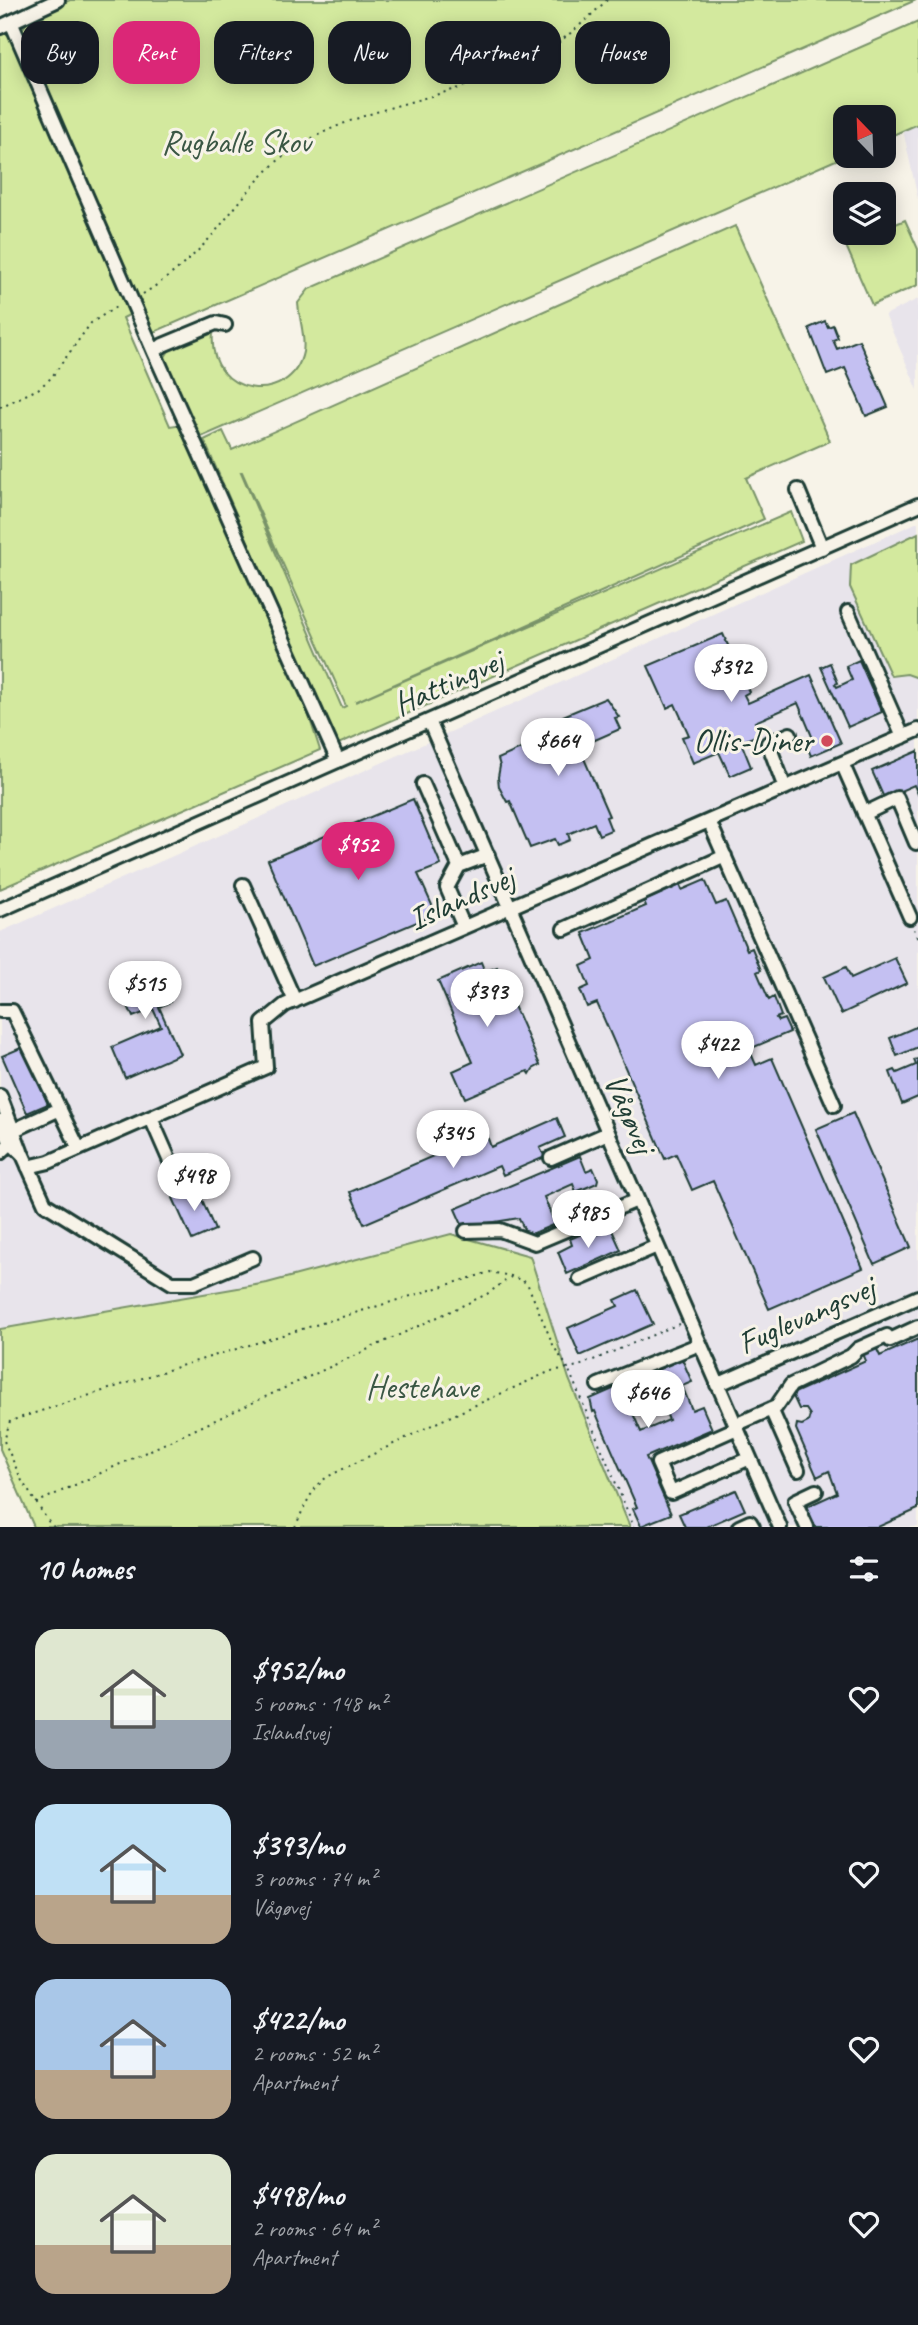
<!DOCTYPE html>
<html lang="en">
<head>
<meta charset="utf-8">
<style>
  body { margin:0; font-family:Caveat,sans-serif; background:#20242c; color:#f1f3f6; height:100vh; display:flex; flex-direction:column; font-size:26px; white-space:nowrap }
  * { box-sizing:border-box; margin:0 }
  p { font-size:23px; color:#9ea1a6 }
  .icon { flex:none; width:38px; height:38px; fill:none; stroke:currentColor; stroke-width:2; stroke-linecap:round; stroke-linejoin:round }
  .map { position:relative; height:1527px; overflow:hidden }
  .panel { display:flex; flex-direction:column; background:#171b24; flex:1 }
  .panel>* { flex:none }
  .guide { position:absolute; left:21px; top:21px; width:877px; height:63px; display:flex; gap:14px }
  .needle { width:46px; rotate:337deg }
  .tools { position:absolute; left:833px; top:105px; display:grid; gap:14px }
  .tools a { display:grid; place-items:center; width:63px; height:63px; border-radius:14px; background:#171b24; box-shadow:0 4px 18px #0003; font-size:35px }
  .price { position:absolute; translate:-50% -60px; padding:0 16px; border-radius:24px; background:#fff; color:#222; font-size:23px; line-height:46px; filter:drop-shadow(0 2px 4px #0008) }
  .price::after { content:''; position:absolute; left:50%; top:42px; width:21px; height:16px; margin-left:-10px; background:inherit; clip-path:polygon(0 0,100% 0,50% 100%) }
  .price.current { background:#db2777; color:#fff }
  ul { padding:0; list-style:none }
  li { display:flex; align-items:center; gap:21px; height:175px; padding:0 35px }
  li span { display:grid; place-items:center; flex:none; width:196px; height:140px; border-radius:21px; color:#555 }
  li>.icon { margin-inline-start:auto }
  span .icon { width:84px; height:84px; fill:#fffc; stroke-width:1 }
  li b { font-size:30px }
  h2 { display:flex; justify-content:space-between; align-items:center; height:84px; padding:0 35px; font-size:30px }
  .chip { padding:0 24px; border-radius:21px; background:#171b24; box-shadow:0 4px 18px #0003; font-size:24px; line-height:63px }
  .chip.current { background:#db2777; color:#fff }
  .map>svg:first-child { display:block }
</style>
</head>
<body>
<div class="map">
<svg width="918" height="1527" viewBox="0 0 918 1527">
  <rect width="100%" height="100%" fill="#f7f3e8"/>
  <filter id="ink" filterUnits="userSpaceOnUse"><feTurbulence type="fractalNoise" baseFrequency=".0143" numOctaves="2"/><feDisplacementMap in="SourceGraphic" scale="14" xChannelSelector="R" yChannelSelector="G"/><feConvolveMatrix kernelMatrix="1 2 1 2 8 2 1 2 1" color-interpolation-filters="sRGB"/></filter>
  <g filter="url(#ink)">
    <!-- built -->
    <path fill="#e8e4eb" d="M918 124V199L903 130Z
      M918 299V390L885 315Z
      M918 522V1527H630L569 1379 530 1257 451 1234 267 1283 0 1329V932L232 830Z"/>
    <!-- green -->
    <path fill="#d3e99e" stroke="#799369" stroke-width="2" fill-rule="evenodd" d="M70 0H916L152 333 77 156 25 43 23 28 32 17Z
      M918 22V124L884 139V117H845V156L199 438 163 360 170 349 205 332 213 333C207 399 292 406 303 352 306 337 299 319 298 303L309 289Z
      M0 33 11 35 131 314 123 318 170 426 182 424 305 704 320 750 0 889Z
      M905 220 918 249V285L872 305 846 246 874 233H884V229Z
      M735 226 830 441 746 478 764 519 355 702 791 512 802 541 336 745 204 440 223 431 232 450ZM241 472H242L346 706 342 708Z
      M918 533V678L907 674 891 676 850 587 851 565Z
      M451 1234 530 1256 569 1379 630 1527H34L0 1449V1329L267 1283Z"/>
    <!-- building -->
    <path fill="#c4c0f2" stroke="#1f3d34" stroke-width="2" fill-rule="evenodd" d="M825 321 828 327 833 325 838 338 833 340 837 349 859 340 888 407 866 416 845 368 827 375 809 328Z
      M723 634 738 668 736 669 739 675 741 674 749 692 744 695 748 703 811 675 841 743 811 756 806 744 814 741 798 703 755 722 760 734 741 742 751 767 730 776 719 752 693 763 682 737 689 735 675 704 667 708 648 666Z
      M859 660 882 712 848 727 821 667 830 663 838 683 835 684 837 687 852 680 846 666Z
      M606 698 619 717 615 718 620 729 579 747 609 816 606 817 611 830 599 835 594 823 568 834 570 840 558 845 555 839 530 848 510 801 507 802 499 787 498 777 500 766 498 759 532 744 537 736 563 726 561 722 563 716Z
      M918 751V794L914 785 884 798 872 771Z
      M413 799 441 865 418 874 436 914 313 966 268 860Z
      M705 880 716 905 726 901 747 950 752 948 761 970 757 972 769 1000 774 997 781 1016 776 1018 778 1021 784 1019 790 1032 749 1049 756 1065 772 1058 863 1268 769 1309 713 1181 692 1190 676 1154 665 1159 597 1003 587 1007 580 990 589 986 581 966 594 960 583 933 646 906 644 901 680 885 682 890Z
      M895 958 907 983 841 1014 824 977 846 967 851 978Z
      M152 960 170 1002 159 1007 180 1054 125 1078 112 1047 161 1026 153 1009 133 1017 115 977Z
      M481 962 485 972 497 967 540 1065 533 1069 530 1074 528 1071 465 1098 453 1071 473 1062 438 981Z
      M918 1026V1047L897 1056 890 1038Z
      M23 1047 48 1104 27 1113 2 1056Z
      M918 1059V1097L902 1104 890 1072 895 1070 897 1073 916 1065 914 1060Z
      M853 1113 911 1247 874 1264 816 1129Z
      M557 1118 565 1137 540 1148 545 1157 503 1175 499 1166 364 1224 350 1192 486 1133 491 1147Z
      M580 1156 586 1171 593 1168 598 1179 597 1183 576 1192 573 1184 544 1197 555 1224 527 1236 519 1218 463 1227 455 1209Z
      M197 1188 215 1230 192 1240 173 1198 187 1189 188 1191Z
      M611 1228 621 1250 567 1274 558 1252 572 1245 570 1239 591 1230 594 1236Z
      M637 1290 653 1324 580 1356 568 1328 618 1306 615 1300Z
      M918 1339V1509L878 1527H815L806 1507 837 1493 829 1471 817 1477 796 1429 797 1424 802 1425 808 1422 810 1415 806 1409H799L792 1394 866 1361 862 1351 875 1345 880 1356Z
      M682 1359 692 1382 682 1386 692 1410 702 1406 712 1429 646 1457 671 1514 641 1526 633 1509 637 1507 595 1411 593 1412 590 1399ZM659 1396 669 1420 641 1432 631 1409Z
      M736 1490 745 1510 706 1527H685L679 1514Z"/>
    <g fill="none" stroke-linecap="round" stroke-linejoin="round">
      <defs>
        <path id="minor" d="M11 22 154 352 338 761
          M0 27 58 0
          M154 352 163 345 216 323 225 325
          M798 490 822 548
          M848 612 903 737
          M429 721 780 1527
          M842 763 910 917
          M423 784 459 866 447 888 464 927
          M785 788 768 743 790 734
          M864 814 897 798 916 843
          M709 821 834 1105
          M459 866 488 855
          M243 885 295 1001
          M0 910 918 505
          M564 929 725 856
          M0 1011H12L79 1149
          M0 1096 21 1151
          M151 1118 179 1182
          M0 1121 11 1143 0 1153
          M14 1130 60 1109
          M11 1143 23 1155 45 1204 172 1283H194L253 1258
          M551 1158 608 1133
          M28 1167 49 1162 266 1067 263 1023 285 1005 918 730
          M466 1231 500 1230 535 1243 637 1200
          M580 1279 657 1246
          M598 1385 700 1344
          M717 1385 918 1297
          M771 1409 798 1470
          M735 1425 776 1407 791 1385 851 1356 858 1349 887 1336 890 1340 918 1327
          M737 1428 658 1463 671 1493 750 1458
          M739 1527 750 1522 753 1527
          M807 1527 795 1501 816 1491"/>
      </defs>
      <!-- minor casing -->
      <use href="#minor" stroke="#1f3d34" stroke-width="18"/>
      <!-- path -->
      <path stroke="#1f3d34" stroke-width="2" stroke-dasharray="2 5" stroke-linecap="butt" d="M143 294C167 279 189 261 208 240 235 210 258 173 292 150 359 106 441 100 513 69 549 54 579 27 607 0
        M0 407 38 389 51 378 91 323 119 305
        M914 929 918 937
        M36 1503 466 1304 487 1294 511 1277
        M54 1527 50 1524 22 1481 4 1441 10 1421 177 1367 490 1272 511 1276 527 1283 554 1347 568 1368 579 1366 679 1324
        M295 1527C304 1508 310 1490 327 1477L438 1422 551 1371 568 1368 634 1527"/>
      <!-- minor -->
      <use href="#minor" stroke="#f7f3e8" stroke-width="12"/>
    </g>
  </g>
  <!-- markers -->
  <circle fill="#d1495b" stroke="#f7f3e8" stroke-width="2.5" cx="827" cy="741" r="7"/>
  <g text-anchor="middle" dominant-baseline="central" stroke-width="6" stroke-linejoin="round" paint-order="stroke">
    <!-- park labels -->
    <g font-size="33" fill="#3a5744" stroke="#f7f3e8">
      <text x="236" y="142">Rugballe Skov</text>
      <text x="422" y="1387">Hestehave</text>
    </g>
    <!-- street labels -->
    <g font-size="33" fill="#1f3d34" stroke="#f7f3e8">
      <text transform="translate(448 682) rotate(-24)">Hattingvej</text>
      <text transform="translate(461 898) rotate(-24)">Islandsvej</text>
      <text transform="translate(630 1113) rotate(67)">Vågøvej</text>
      <text transform="translate(806 1315) rotate(-24)">Fuglevangsvej</text>
    </g>
    <!-- poi labels -->
    <g font-size="33" fill="#1f3d34" stroke="#f7f3e8" text-anchor="end">
      <text x="813" y="741">Ollis-Diner</text>
    </g>
  </g>
</svg>
<div class="tools">
<a><svg class="needle" viewBox="-14 -14 28 28"><path d="M0-13l5 13h-10z" fill="#e53935"/><path d="M0 13l5-13h-10z" fill="#9ea1a6"/></svg></a>
<a><svg class="icon" aria-label="layers" viewBox="0 0 24 24"><path d="M12 4l9 5-9 5-9-5zM3 14l9 5 9-5"/></svg></a>
</div>
<b class="price" style="left:731px;top:704px">$392</b>
<b class="price" style="left:558px;top:778px">$664</b>
<b class="price current" style="left:358px;top:882px">$952</b>
<b class="price" style="left:145px;top:1021px">$515</b>
<b class="price" style="left:487px;top:1029px">$393</b>
<b class="price" style="left:718px;top:1081px">$422</b>
<b class="price" style="left:453px;top:1170px">$345</b>
<b class="price" style="left:194px;top:1213px">$498</b>
<b class="price" style="left:588px;top:1250px">$985</b>
<b class="price" style="left:648px;top:1430px">$646</b>
<div class="guide">
<a class="chip">Buy</a>
<a class="chip current">Rent</a>
<a class="chip">Filters</a>
<a class="chip">New</a>
<a class="chip">Apartment</a>
<a class="chip">House</a>
</div>
</div>
<section class="panel">
<h2>10 homes<svg class="icon" aria-label="filters" viewBox="0 0 24 24"><path d="M4 7h16M4 17h16"/><circle cx="9" cy="7" r="2"/><circle cx="15" cy="17" r="2"/></svg></h2>
<ul>
<li><span style="background:linear-gradient(#dfe7d0 65%,#9aa5b1 0)"><svg class="icon" aria-label="home" viewBox="0 0 24 24"><path d="M3 11l9-7 9 7M6 9v11h12V9"/></svg></span><div><b>$952/mo</b><p>5 rooms · 148 m²</p><p>Islandsvej</p></div><svg class="icon" aria-label="heart" viewBox="0 0 24 24"><path d="M12 20l-8-8c-3-5 5-10 8-4 3-6 11-1 8 4z"/></svg></li>
<li><span style="background:linear-gradient(#bfe0f5 65%,#b9a48a 0)"><svg class="icon" aria-label="home" viewBox="0 0 24 24"><path d="M3 11l9-7 9 7M6 9v11h12V9"/></svg></span><div><b>$393/mo</b><p>3 rooms · 74 m²</p><p>Vågøvej</p></div><svg class="icon" aria-label="heart" viewBox="0 0 24 24"><path d="M12 20l-8-8c-3-5 5-10 8-4 3-6 11-1 8 4z"/></svg></li>
<li><span style="background:linear-gradient(#a9c7e8 65%,#b9a48a 0)"><svg class="icon" aria-label="home" viewBox="0 0 24 24"><path d="M3 11l9-7 9 7M6 9v11h12V9"/></svg></span><div><b>$422/mo</b><p>2 rooms · 52 m²</p><p>Apartment</p></div><svg class="icon" aria-label="heart" viewBox="0 0 24 24"><path d="M12 20l-8-8c-3-5 5-10 8-4 3-6 11-1 8 4z"/></svg></li>
<li><span style="background:linear-gradient(#dfe7d0 65%,#b9a48a 0)"><svg class="icon" aria-label="home" viewBox="0 0 24 24"><path d="M3 11l9-7 9 7M6 9v11h12V9"/></svg></span><div><b>$498/mo</b><p>2 rooms · 64 m²</p><p>Apartment</p></div><svg class="icon" aria-label="heart" viewBox="0 0 24 24"><path d="M12 20l-8-8c-3-5 5-10 8-4 3-6 11-1 8 4z"/></svg></li>
</ul>
</section>
</body>
</html>
